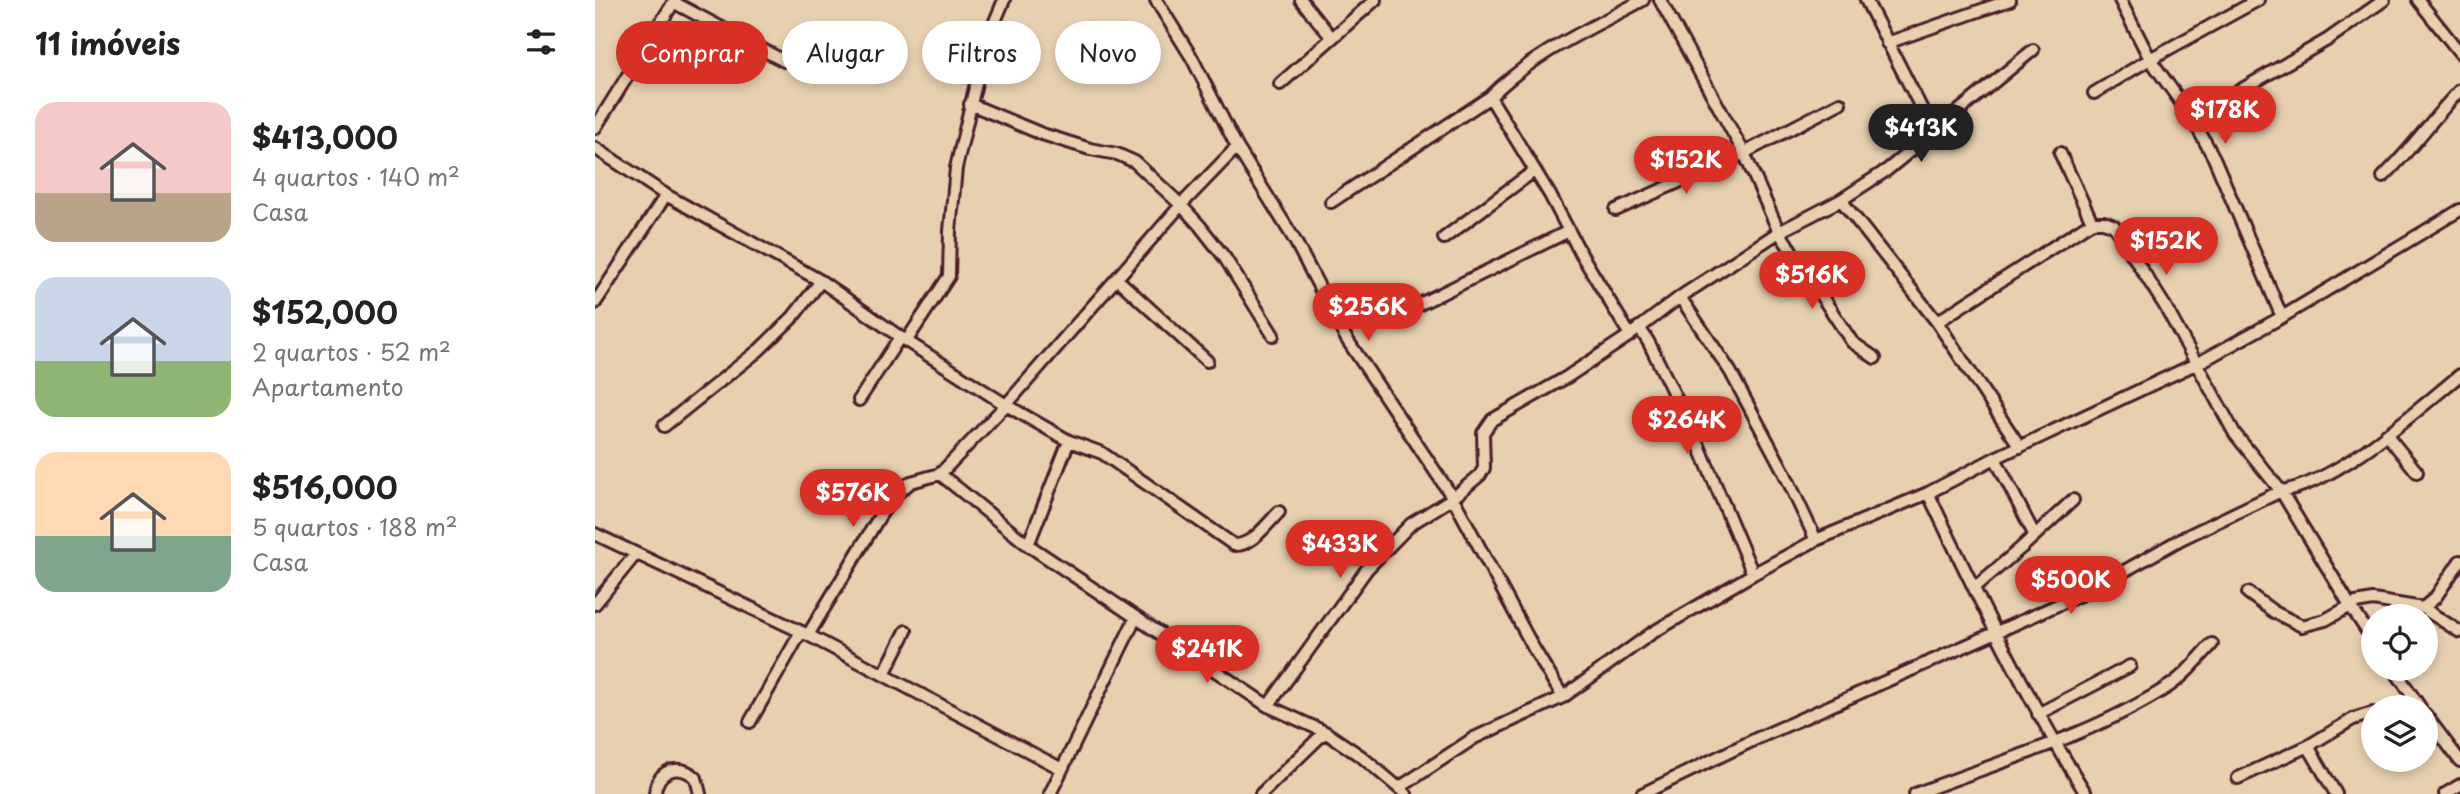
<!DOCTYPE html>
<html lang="pt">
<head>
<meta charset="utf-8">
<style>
  body { margin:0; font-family:"Playpen Sans",sans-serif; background:#f6f6f6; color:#222; height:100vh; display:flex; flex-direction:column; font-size:26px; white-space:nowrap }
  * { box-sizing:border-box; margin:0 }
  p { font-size:23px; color:#767676 }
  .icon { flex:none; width:38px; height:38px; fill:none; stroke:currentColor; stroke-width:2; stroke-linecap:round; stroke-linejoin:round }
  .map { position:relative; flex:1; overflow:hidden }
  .drawer { display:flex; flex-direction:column; background:#fff; width:595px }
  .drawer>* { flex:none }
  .guide { position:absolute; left:21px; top:21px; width:665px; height:63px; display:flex; gap:14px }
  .controls { position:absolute; left:1766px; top:604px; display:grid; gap:14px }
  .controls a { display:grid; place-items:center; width:77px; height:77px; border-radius:50%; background:#fff; box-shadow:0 4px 10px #0003; font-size:35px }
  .price { position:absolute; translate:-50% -60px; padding:0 16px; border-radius:24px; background:#d93025; color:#fff; font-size:23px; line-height:46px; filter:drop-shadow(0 2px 4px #0008) }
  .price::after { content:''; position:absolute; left:50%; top:42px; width:21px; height:16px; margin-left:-10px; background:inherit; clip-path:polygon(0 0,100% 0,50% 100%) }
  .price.active { background:#222; color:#fff }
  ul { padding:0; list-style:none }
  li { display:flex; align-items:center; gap:21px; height:175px; padding:0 35px }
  li span { display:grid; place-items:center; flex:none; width:196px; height:140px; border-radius:21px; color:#555 }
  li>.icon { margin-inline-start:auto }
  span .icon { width:84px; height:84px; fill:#fffc; stroke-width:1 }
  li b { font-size:30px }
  h2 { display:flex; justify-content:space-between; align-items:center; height:84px; padding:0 35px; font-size:30px }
  .pill { padding:0 24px; border-radius:32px; background:#fff; box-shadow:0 4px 10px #0003; font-size:24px; line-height:63px }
  .pill.active { background:#d93025; color:#fff }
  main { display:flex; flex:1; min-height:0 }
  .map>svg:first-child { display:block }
</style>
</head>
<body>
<main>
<section class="drawer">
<h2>11 imóveis<svg class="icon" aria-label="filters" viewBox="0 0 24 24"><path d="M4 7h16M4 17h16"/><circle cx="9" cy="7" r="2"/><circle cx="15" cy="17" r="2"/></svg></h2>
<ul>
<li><span style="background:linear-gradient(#f6c9c9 65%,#b9a48a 0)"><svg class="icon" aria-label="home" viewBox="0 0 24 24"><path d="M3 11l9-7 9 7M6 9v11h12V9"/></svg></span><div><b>$413,000</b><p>4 quartos · 140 m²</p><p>Casa</p></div></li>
<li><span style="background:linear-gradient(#c9d6e8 60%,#8fb573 0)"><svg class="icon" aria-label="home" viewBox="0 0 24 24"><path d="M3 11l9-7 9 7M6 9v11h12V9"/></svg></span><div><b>$152,000</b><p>2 quartos · 52 m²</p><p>Apartamento</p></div></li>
<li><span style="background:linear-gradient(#ffd9b3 60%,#7fa58c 0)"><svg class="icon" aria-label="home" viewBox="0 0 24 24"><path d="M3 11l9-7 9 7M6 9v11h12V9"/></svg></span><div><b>$516,000</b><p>5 quartos · 188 m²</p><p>Casa</p></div></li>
</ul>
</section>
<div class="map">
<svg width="1865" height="794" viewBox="0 0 1865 794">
  <rect width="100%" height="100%" fill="#e7d0b0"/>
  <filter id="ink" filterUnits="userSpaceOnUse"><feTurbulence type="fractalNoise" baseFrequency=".0143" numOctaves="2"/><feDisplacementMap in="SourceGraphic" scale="14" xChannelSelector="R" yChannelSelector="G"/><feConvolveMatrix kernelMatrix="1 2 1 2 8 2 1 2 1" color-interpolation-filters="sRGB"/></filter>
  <g filter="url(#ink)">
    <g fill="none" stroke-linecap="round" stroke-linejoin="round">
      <defs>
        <path id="street" d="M561 0 597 58 642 147 699 239 751 338 858 498 939 649 968 697
          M706 0 737 38
          M1065 0 1149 153 1184 232 1257 342 1280 358
          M1271 0 1339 133
          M1525 0 1555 59 1597 118 1619 158 1687 317
          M1823 0 1865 53
          M78 2 189 61
          M1292 43 1415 0
          M685 84 780 0
          M1499 93 1555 59 1663 0
          M895 97 955 195 986 254 1035 335
          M375 104 447 134 495 149 522 154 540 162 586 205 605 226 630 258 678 335
          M1597 118 1732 40 1789 0
          M0 128 80 0
          M0 148 71 195 226 281 305 337 411 405 474 441 507 453 639 545C657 546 672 524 684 512
          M1465 153 1497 222
          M1788 177C1816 150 1838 118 1865 90
          M1246 200 1342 322 1425 447
          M736 202 895 97C938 53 995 29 1048 0
          M1021 210 1149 153 1245 103
          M849 238 939 171
          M522 279 612 361
          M1085 297 1135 371 1189 472 1221 540
          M0 303 71 195
          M1342 322 1497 222H1509L1519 226 1570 306 1640 434 1686 491 1756 607 1778 640
          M786 323 974 231
          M1044 327 1054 343 1102 441 1158 574
          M312 340 354 276 355 231 361 168 390 45 409 0
          M264 400 305 337
          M69 426 164 350 198 317 226 281
          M1791 434 1822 472
          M1400 458 1439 534
          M345 474 433 545 673 706 730 732 767 757 811 794
          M1333 493C1382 596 1431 697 1491 794
          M0 534 213 635 467 769
          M433 545 474 441
          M1379 588 1426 548 1478 500
          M1653 593 1679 612 1707 626 1730 620 1761 603 1778 600 1828 608 1865 632
          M0 604 40 555
          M1828 608 1840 598 1865 561
          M213 635 286 514 300 495 316 482 345 474 411 405 586 205 642 147
          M1798 668 1825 707
          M289 674 311 631
          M673 706 772 569 816 524 858 498 885 475 889 468 888 433 897 420 972 377 1035 335 1085 297 1184 232 1246 200 1292 170 1438 50
          M1797 707 1820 700
          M1443 714 1535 666
          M1830 714 1865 761
          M155 722 206 632
          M1713 746 1741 794
          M1643 778 1713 746 1758 719 1778 713
          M804 788 879 738 968 697 1057 633 1158 574 1221 540 1333 493 1400 458 1609 360 1687 317 1865 210
          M60 794C61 770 84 762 101 778L105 794
          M455 794 540 619
          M666 794 730 732
          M1047 794 1163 738 1494 591 1586 539 1686 491C1741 484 1821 411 1865 375
          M1320 794C1403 762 1495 736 1571 688 1589 677 1603 659 1617 644
          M1850 794 1865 785"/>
      </defs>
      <!-- street casing -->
      <use href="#street" stroke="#4a1f2b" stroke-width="16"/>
      <!-- street -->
      <use href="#street" stroke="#e7d0b0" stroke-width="10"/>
    </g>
  </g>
</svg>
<div class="controls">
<a><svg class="icon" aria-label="locate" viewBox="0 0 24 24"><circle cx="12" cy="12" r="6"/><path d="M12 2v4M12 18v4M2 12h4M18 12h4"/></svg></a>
<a><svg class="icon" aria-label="layers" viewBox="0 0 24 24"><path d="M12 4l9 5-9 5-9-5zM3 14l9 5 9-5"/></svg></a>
</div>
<b class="price" style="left:1630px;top:146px">$178K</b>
<b class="price active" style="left:1326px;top:164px">$413K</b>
<b class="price" style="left:1091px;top:196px">$152K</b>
<b class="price" style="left:1571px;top:277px">$152K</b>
<b class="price" style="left:1217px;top:311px">$516K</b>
<b class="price" style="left:773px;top:343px">$256K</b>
<b class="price" style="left:1092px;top:456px">$264K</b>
<b class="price" style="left:258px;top:529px">$576K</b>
<b class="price" style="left:745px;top:580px">$433K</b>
<b class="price" style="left:1476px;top:616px">$500K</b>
<b class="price" style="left:612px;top:685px">$241K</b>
<div class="guide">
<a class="pill active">Comprar</a>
<a class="pill">Alugar</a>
<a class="pill">Filtros</a>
<a class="pill">Novo</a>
</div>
</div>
</main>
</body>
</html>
